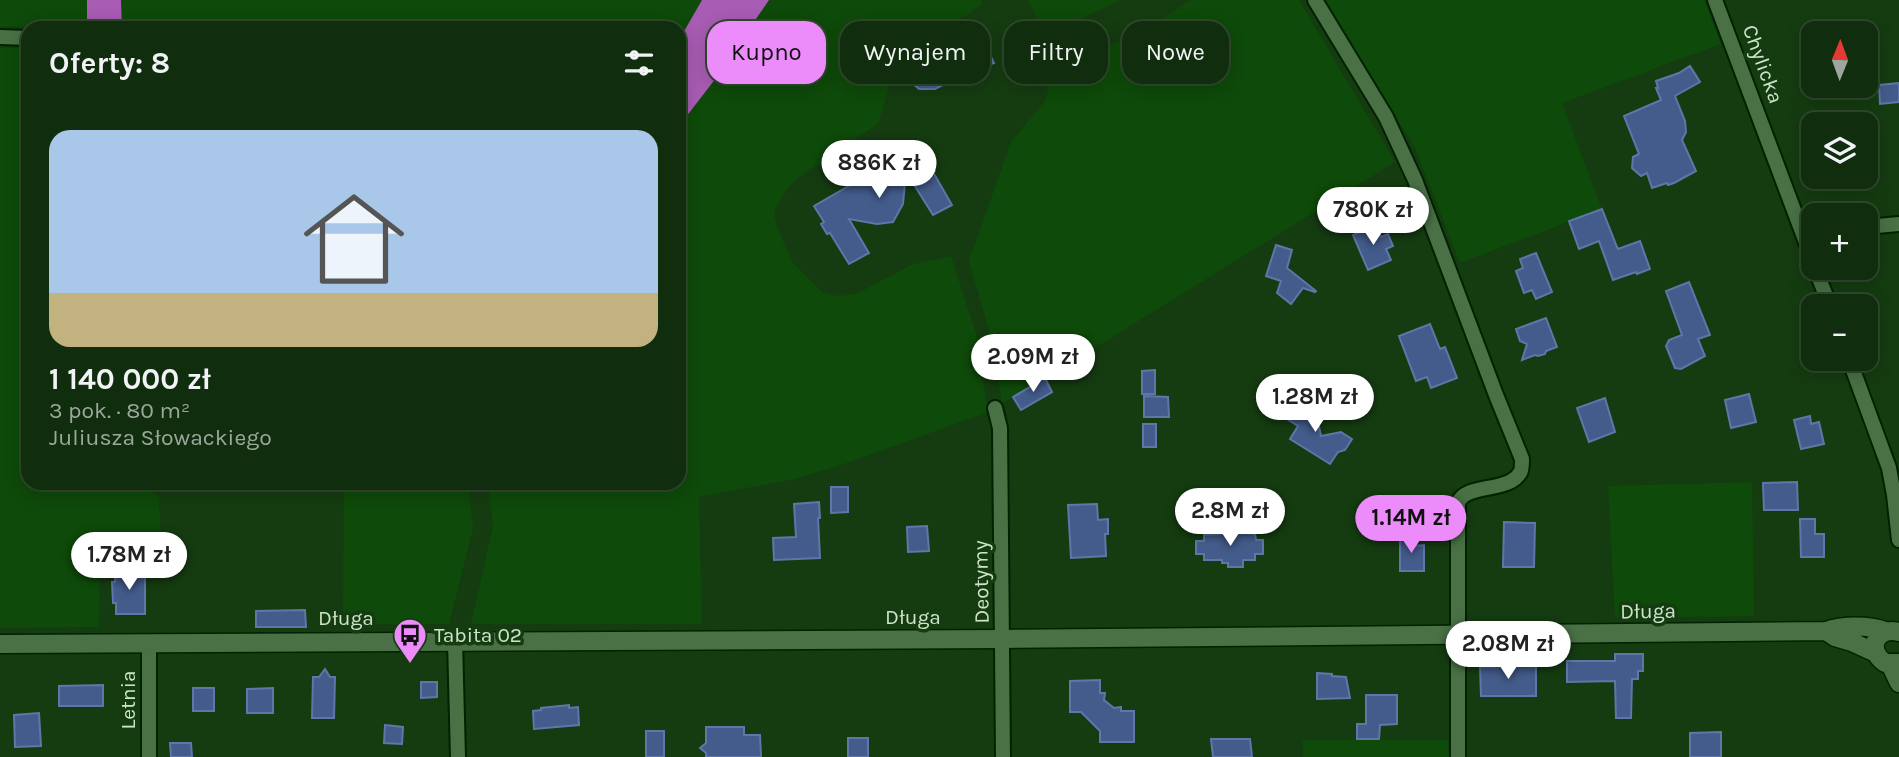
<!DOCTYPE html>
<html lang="pl">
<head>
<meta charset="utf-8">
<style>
  body { margin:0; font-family:Karla,sans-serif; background:#193516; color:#f1f3f6; height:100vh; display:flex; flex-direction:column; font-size:26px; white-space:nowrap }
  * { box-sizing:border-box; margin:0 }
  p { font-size:23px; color:#9ca89d }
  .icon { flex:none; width:38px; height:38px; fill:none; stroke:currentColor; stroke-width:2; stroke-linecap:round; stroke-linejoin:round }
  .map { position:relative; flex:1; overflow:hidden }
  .details { position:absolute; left:21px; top:21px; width:665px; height:469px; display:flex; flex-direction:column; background:#102d0d; border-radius:21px; box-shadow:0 4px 18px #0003,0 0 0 2px #30492e }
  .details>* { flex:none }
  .banner { position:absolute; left:707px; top:21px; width:665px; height:63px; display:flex; gap:14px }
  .needle { width:46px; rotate:1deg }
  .controls { position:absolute; left:1801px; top:21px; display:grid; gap:14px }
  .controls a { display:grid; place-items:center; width:77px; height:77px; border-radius:14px; background:#102d0d; box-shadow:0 4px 18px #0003,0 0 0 2px #30492e; font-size:35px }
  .price { position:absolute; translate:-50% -60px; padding:0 16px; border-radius:24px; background:#fff; color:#222; font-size:23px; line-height:46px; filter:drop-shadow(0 2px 4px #0008) }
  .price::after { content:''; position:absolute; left:50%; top:42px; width:21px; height:16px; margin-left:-10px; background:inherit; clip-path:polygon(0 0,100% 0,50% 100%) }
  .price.active { background:#ec8cfb; color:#111 }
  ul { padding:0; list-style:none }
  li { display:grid; align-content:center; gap:14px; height:371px; padding:0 28px }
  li+li { border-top:2px solid #30492e }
  li span { display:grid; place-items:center; height:217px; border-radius:21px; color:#555 }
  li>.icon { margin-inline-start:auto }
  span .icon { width:126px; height:126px; fill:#fffc; stroke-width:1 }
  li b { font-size:30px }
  h2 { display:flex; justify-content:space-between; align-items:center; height:84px; padding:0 28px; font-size:30px }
  .pill { padding:0 24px; border-radius:21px; background:#102d0d; box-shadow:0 4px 18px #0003,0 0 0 2px #30492e; font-size:24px; line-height:63px }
  .pill.active { background:#ec8cfb; color:#111 }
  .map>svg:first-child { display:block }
</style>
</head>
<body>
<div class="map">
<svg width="1899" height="757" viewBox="0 0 1899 757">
  <rect width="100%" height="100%" fill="#153c11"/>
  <!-- green -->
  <path fill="#0e4a09" d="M0 0H87V26L0 27Z
    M121 0H702L679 40V28H122Z
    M769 0H982V4L967 15 907 44 898 57 892 72 879 123 796 179 783 195 774 212 777 227 792 262 822 292 838 296 856 294 913 264 951 256 976 334 988 412 847 463 795 479 699 497 702 624H471L493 526 488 483H679V126L713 82Z
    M1028 0H1120L1046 36Z
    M1190 0H1299L1395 162 1051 375 1002 403 990 334 969 261 1011 142 1044 102 1048 93 1045 78 1161 20Z
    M1325 0H1704L1721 44 1562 103 1602 209 1460 263 1415 148Z
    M0 48H28V483H142L159 498 161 536 129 551 100 559 99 627 0 628Z
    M1752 482 1754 616 1615 618 1608 486Z
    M344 483H468L473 528 449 624H343Z
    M1303 740H1448L1449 757H1303Z"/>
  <!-- water -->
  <path fill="#a85cb3" d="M87 0H121L122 28H87Z
    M702 0H769L713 82 679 126V40Z"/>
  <!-- building -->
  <path fill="#435c8b" stroke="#5d77a8" stroke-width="2" d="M979 32 994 63 980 67 958 81 957 78 935 89H919L910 81V74L917 60 941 47 960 41Z
    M1690 66 1700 82 1675 96 1685 121 1686 132 1682 140 1696 171 1674 183 1668 185 1667 183 1652 188 1647 173 1641 176 1632 168 1633 157 1639 154 1624 116 1661 100 1656 88H1658L1656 81 1679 73Z
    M1899 83V102L1880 104 1879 85Z
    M917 145 927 161 929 160 935 171 933 172 952 205 933 215 906 172 903 204 893 222 877 224 849 219 869 253 849 264 830 233 827 234 821 224 824 222 814 206 852 184 850 181 879 165 880 168Z
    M1602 209 1617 247 1618 249 1640 241 1650 269 1637 274 1636 272 1613 280 1599 241 1579 249 1569 221Z
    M1376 225 1381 237 1388 234 1393 246 1386 249 1391 260 1368 270 1353 235Z
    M1276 245 1292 250 1287 268 1316 291 1315 292 1303 288 1291 304 1277 293 1281 281 1266 276Z
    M1536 253 1552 292 1536 299 1532 290 1524 293 1516 271 1523 268 1520 259Z
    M1689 282 1710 335 1698 339 1705 356 1681 369 1675 368 1666 346 1669 340 1682 335 1666 291Z
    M1546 318 1557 347 1546 351 1545 354 1538 356 1535 355 1522 360 1527 344 1520 341 1516 329Z
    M1430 324 1440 349 1445 347 1457 378 1431 388 1427 377 1416 381 1399 336Z
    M1155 370V394H1142V371Z
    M1045 378 1052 392 1021 410 1013 397Z
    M1749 394 1756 422 1731 428 1725 400Z
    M1144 396 1168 397 1169 417H1144Z
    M1605 398 1615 432 1589 442 1577 408Z
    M1292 401 1317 417 1321 436 1341 432 1352 439 1345 450 1338 452 1330 464 1290 439 1298 426 1282 416Z
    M1810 416 1811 424 1819 422 1824 444 1801 449 1794 420Z
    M1143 424H1156V447H1143Z
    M1797 482 1798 510H1764L1763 483Z
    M831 487H848V512L831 513Z
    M819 502 820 518H818L820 558 774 560 773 538 796 537 794 504Z
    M1097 504 1098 520 1108 519V534H1105L1106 556 1071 558 1068 505Z
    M1800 519H1815V534H1824V557H1801Z
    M1504 522 1535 523 1534 567H1503Z
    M927 526 929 551 908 552 907 527Z
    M1243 533 1255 534 1256 540H1263V554H1255V560H1243V567H1228V563H1222V560H1204V554H1196V541H1204V535Z
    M1400 536H1413V546L1424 545V571H1400Z
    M115 570H145V614H116V603H113L112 582H115Z
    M305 610 306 627H256V611Z
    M1615 654H1643V671H1638V679H1632L1631 718H1616L1615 681 1567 682V661H1615Z
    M1517 666H1536V696H1481L1480 667Z
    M325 669 330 677H335L334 718H312L313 677H319Z
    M1317 673 1332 674V676L1346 677 1350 698 1317 699Z
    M1100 680V693H1105L1104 700 1114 708 1121 707V711H1134V742H1100V731L1081 712H1070V681Z
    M421 682H437V697L421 698Z
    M103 685V706H59V686Z
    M193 688H214V711H193Z
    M273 688V713H247V689Z
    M1366 695H1397V724L1380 725 1379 739H1357V724H1366Z
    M569 705V708L578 707 579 725 534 729 533 711 541 710V708Z
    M39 713 41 746 15 747 14 715Z
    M385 725 403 727 402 744 384 743Z
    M706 727H744V735H760L761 757H706V753L700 748 706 743Z
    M646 731H664V757H646Z
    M1721 732V757H1690V733Z
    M848 738H868V757H848Z
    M1211 739H1250L1252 757H1213Z
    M170 743H191L192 757H171Z"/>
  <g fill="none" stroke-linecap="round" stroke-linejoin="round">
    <defs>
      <path id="minor" d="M1315 0 1386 117 1415 180 1496 395 1522 459C1522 461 1522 470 1521 471 1510 494 1466 482 1458 503V757
        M1715 0 1813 261
        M0 37 28 38
        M1866 227 1899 224
        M1815 268 1830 306
        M1849 359 1889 468 1894 495 1899 540
        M995 408 1000 428 1003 757
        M455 641 458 757
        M149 757V643"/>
      <path id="tertiary" d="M1826 631 1835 637 1852 642 1876 653
        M1899 632C1877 626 1865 649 1885 663H1899
        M0 644 1002 639 1826 631C1843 625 1869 625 1885 631
        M1890 664 1899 683"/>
    </defs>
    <!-- minor casing -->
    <use href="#minor" stroke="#020" stroke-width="18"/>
    <!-- tertiary casing -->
    <use href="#tertiary" stroke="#020" stroke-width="21"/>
    <!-- minor -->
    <use href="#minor" stroke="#497145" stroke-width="14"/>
    <!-- tertiary -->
    <use href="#tertiary" stroke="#497145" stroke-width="18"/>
  </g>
  <!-- icons -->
  <defs>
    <symbol id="bus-pin" viewBox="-11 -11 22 30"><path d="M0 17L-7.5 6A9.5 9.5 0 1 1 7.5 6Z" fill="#ec8cfb" stroke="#153c11"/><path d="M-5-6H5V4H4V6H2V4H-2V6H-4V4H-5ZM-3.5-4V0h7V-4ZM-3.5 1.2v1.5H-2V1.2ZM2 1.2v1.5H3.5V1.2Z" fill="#111"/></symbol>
  </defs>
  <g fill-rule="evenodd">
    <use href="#bus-pin" x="391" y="616" width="38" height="52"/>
  </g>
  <g text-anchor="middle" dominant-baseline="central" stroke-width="7" stroke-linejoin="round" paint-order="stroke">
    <!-- street labels -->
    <g font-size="21" fill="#cde3ca" stroke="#153c11">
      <text transform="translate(1763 64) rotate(70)">Chylicka</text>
      <text transform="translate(981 582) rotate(-91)">Deotymy</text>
      <text transform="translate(1648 611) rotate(-1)">Długa</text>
      <text x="913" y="617">Długa</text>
      <text x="346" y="618">Długa</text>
      <text transform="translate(128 700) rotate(-90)">Letnia</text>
    </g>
    <!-- poi labels -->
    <g font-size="21" fill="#cde3ca" stroke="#153c11" text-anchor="start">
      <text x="434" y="635">Tabita 02</text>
    </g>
  </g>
</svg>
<div class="controls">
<a><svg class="needle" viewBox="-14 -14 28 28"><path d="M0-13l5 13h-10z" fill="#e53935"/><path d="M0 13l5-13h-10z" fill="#9ca89d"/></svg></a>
<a><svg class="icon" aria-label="layers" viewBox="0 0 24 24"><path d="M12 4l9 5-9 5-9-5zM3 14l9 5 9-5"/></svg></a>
<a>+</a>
<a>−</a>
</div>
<b class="price" style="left:879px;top:200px">886K zł</b>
<b class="price" style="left:1373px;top:247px">780K zł</b>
<b class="price" style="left:1033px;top:394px">2.09M zł</b>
<b class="price" style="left:1315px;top:434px">1.28M zł</b>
<b class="price" style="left:1230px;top:548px">2.8M zł</b>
<b class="price active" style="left:1411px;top:555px">1.14M zł</b>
<b class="price" style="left:129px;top:592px">1.78M zł</b>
<b class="price" style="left:1508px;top:681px">2.08M zł</b>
<div class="banner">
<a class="pill active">Kupno</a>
<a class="pill">Wynajem</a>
<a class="pill">Filtry</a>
<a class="pill">Nowe</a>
</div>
<section class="details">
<h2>Oferty: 8<svg class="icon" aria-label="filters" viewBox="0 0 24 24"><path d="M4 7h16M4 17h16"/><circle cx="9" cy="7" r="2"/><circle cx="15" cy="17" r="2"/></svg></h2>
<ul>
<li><span style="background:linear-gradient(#a9c7e8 75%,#c2b280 0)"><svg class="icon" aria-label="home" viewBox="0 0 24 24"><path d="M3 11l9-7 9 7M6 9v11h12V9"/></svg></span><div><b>1 140 000 zł</b><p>3 pok. · 80 m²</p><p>Juliusza Słowackiego</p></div></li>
</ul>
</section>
</div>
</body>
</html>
